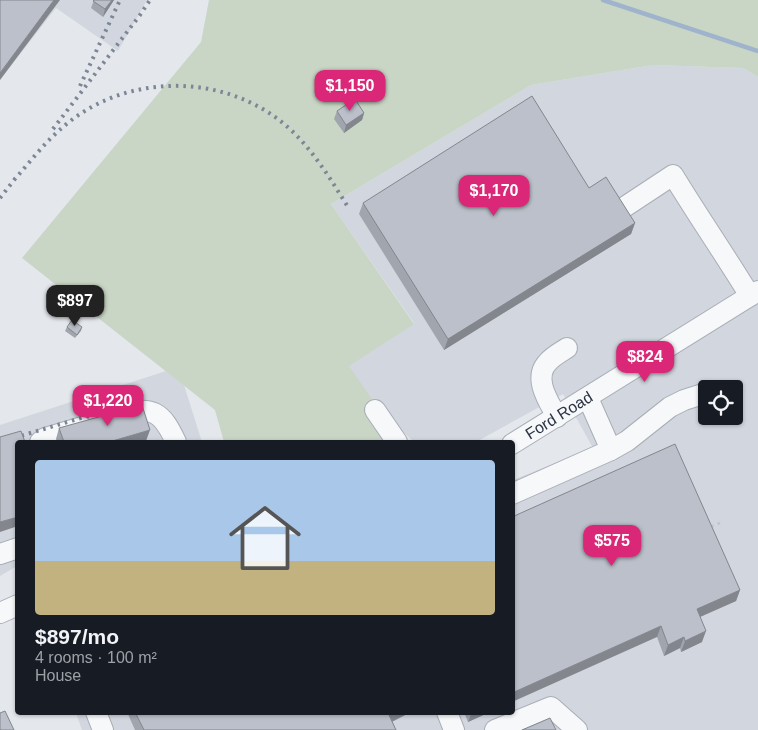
<!DOCTYPE html>
<html lang="en">
<head>
<meta charset="utf-8">
<style>
  body { margin:0; font-family:Helvetica,sans-serif; background:#20242c; color:#f1f3f6; height:100vh; display:flex; flex-direction:column; font-size:19px; white-space:nowrap }
  * { box-sizing:border-box; margin:0 }
  p { font-size:16px; color:#9ea1a6 }
  .icon { flex:none; width:28px; height:28px; fill:none; stroke:currentColor; stroke-width:2; stroke-linecap:round; stroke-linejoin:round }
  .map { position:relative; flex:1; overflow:hidden }
  .details { position:absolute; left:15px; top:440px; width:500px; height:275px; display:flex; flex-direction:column; background:#171b24; border-radius:5px; box-shadow:0 1px 4px #0004 }
  .details>* { flex:none }
  .tools { position:absolute; left:698px; top:380px; display:grid; gap:10px }
  .tools a { display:grid; place-items:center; width:45px; height:45px; border-radius:5px; background:#171b24; box-shadow:0 1px 4px #0004; font-size:25px }
  .price { position:absolute; translate:-50% -42px; padding:0 11px; border-radius:10px; background:#db2777; color:#fff; font-size:16px; line-height:32px; filter:drop-shadow(0 1px 2px #0008) }
  .price::after { content:''; position:absolute; left:50%; top:30px; width:15px; height:11px; margin-left:-8px; background:inherit; clip-path:polygon(0 0,100% 0,50% 100%) }
  .price.selected { background:#222; color:#fff }
  ul { padding:0; list-style:none }
  li { display:grid; align-content:center; gap:10px; height:265px; padding:0 20px }
  li+li { border-top:1px solid #363941 }
  li span { display:grid; place-items:center; height:155px; border-radius:5px; color:#555 }
  li>.icon { margin-inline-start:auto }
  span .icon { width:90px; height:90px; fill:#fffc; stroke-width:1 }
  li b { font-size:21px }
  .map>svg:first-child { display:block }
</style>
</head>
<body>
<div class="map">
<svg width="758" height="730" viewBox="0 0 758 730">
  <rect width="100%" height="100%" fill="#e4e7ec"/>
  <!-- built -->
  <path fill="#d2d6de" fill-rule="evenodd" d="M0 0H147L118 51 56 8 0 80Z
    M653 65 743 68 758 77V730H82L76 713 512 712 513 480 593 448 563 394 476 442H414L379 409 348 366 414 323 331 204 531 85ZM706 389H734V416H706Z
    M166 371 184 385 202 442H18L17 566 0 576V425Z"/>
  <!-- green -->
  <path fill="#c9d6c5" d="M209 0H758V77L743 68 653 65 531 85 331 204 414 324 349 366 379 409 392 442H224L215 410 22 258 201 42Z"/>
  <g fill="none" stroke-linecap="round" stroke-linejoin="round">
    <!-- stream -->
    <path stroke="#9fb4cc" stroke-width="4.5" d="M603 0 758 51"/>
    <defs>
      <g id="minor">
        <path d="M620 210 673 175C698 216 725 255 750 296"/>
        <path d="M588 398 611 450"/>
        <path d="M375 410 397 442"/>
        <path d="M119 415C153 405 162 412 176 442"/>
        <path d="M557 417C549 402 532 378 548 362 553 356 561 352 567 348"/>
        <path d="M40 442 45 438 82 427"/>
        <path id="s1" d="M512 444 758 291"/>
        <path d="M512 494 611 450 627 441 670 407 684 400 706 393"/>
        <path d="M0 554 18 548"/>
        <path d="M0 613 18 605"/>
        <path d="M96 712 103 730"/>
        <path d="M447 712 454 730"/>
        <path d="M495 730 551 707 577 730"/>
      </g>
    </defs>
    <!-- minor casing -->
    <use href="#minor" stroke="#a9aeb7" stroke-width="22"/>
    <!-- path -->
    <path stroke="#c2c5cb" stroke-width="2.5" stroke-dasharray="4 4" stroke-linecap="butt" d="M710 527 720 523"/>
    <!-- minor -->
    <use href="#minor" stroke="#f7f8fa" stroke-width="20"/>
    <!-- rail -->
    <path stroke="#7d8696" stroke-width="4" stroke-dasharray="2.5 5" stroke-linecap="butt" d="M80 86 120 0
      M53 129 140 15 150 0
      M14 180C30 162 45 142 63 127 127 71 230 72 292 131 315 153 331 180 348 207
      M0 198 18 175
      M0 442 108 410"/>
  </g>
  <!-- wall -->
  <path fill="#a1a5ae" d="M94 0H114L103 17 91 8Z
    M337 111 364 113 362 120 344 133 334 119Z
    M363 203 635 223 631 234 444 350 359 214Z
    M67 327H82L81 331 75 338 65 331Z
    M59 428 146 441 142 442H57L56 439Z
    M512 517 740 590 736 601 700 617 702 642 681 652 680 648 664 656 657 637Z
    M127 712H411L392 722 396 730H135Z
    M464 712H490L468 722Z"/>
  <!-- shaded-wall -->
  <path fill="#83868d" d="M54 0H60L0 80V73Z
    M112 0H114L103 17 105 9Z
    M364 113 362 120 344 133 346 125Z
    M635 223 631 234 444 350 448 339Z
    M150 430 146 441 142 442H109Z
    M18 517V526L0 532V522Z
    M740 590 736 601 693 620 697 609Z
    M661 626 657 637 512 702V693Z
    M706 631 702 642 681 652 685 641Z
    M684 637 680 648 664 656 668 645Z
    M393 712H411L385 725 389 715Z
    M472 712H490L468 722Z"/>
  <!-- building -->
  <path fill="#bbc0ca" stroke="#83868d" d="M0 0H54L0 73Z
    M94 0H112L105 9 93 1Z
    M532 96 589 188 606 177 635 223 448 339 363 203Z
    M355 99 364 113 346 125 337 111Z
    M72 320 82 327 77 335 67 327Z
    M142 405 150 430 109 442H64L59 428Z
    M21 431 25 442H18V517L0 522V437Z
    M675 444 740 590 697 609 706 631 685 641 684 637 668 645 661 626 512 693V517Z
    M5 711 14 730H0V713Z
    M135 712H393L389 715 396 730H144Z
    M550 718 556 730H522Z"/>
  <g text-anchor="middle" dominant-baseline="central" stroke-width="4" stroke-linejoin="round" paint-order="stroke">
    <!-- street labels -->
    <g font-size="16" fill="#2b3445" stroke="#f4f6f9">
      <text stroke="none"><textPath href="#s1" startOffset="55">Ford Road</textPath></text>
    </g>
  </g>
</svg>
<div class="tools">
<a><svg class="icon" aria-label="locate" viewBox="0 0 24 24"><circle cx="12" cy="12" r="6"/><path d="M12 2v4M12 18v4M2 12h4M18 12h4"/></svg></a>
</div>
<b class="price" style="left:350px;top:112px">$1,150</b>
<b class="price" style="left:494px;top:217px">$1,170</b>
<b class="price selected" style="left:75px;top:327px">$897</b>
<b class="price" style="left:645px;top:383px">$824</b>
<b class="price" style="left:108px;top:427px">$1,220</b>
<b class="price" style="left:612px;top:567px">$575</b>
<section class="details">
<ul>
<li><span style="background:linear-gradient(#a9c7e8 65%,#c2b280 0)"><svg class="icon" aria-label="home" viewBox="0 0 24 24"><path d="M3 11l9-7 9 7M6 9v11h12V9"/></svg></span><div><b>$897/mo</b><p>4 rooms · 100 m²</p><p>House</p></div></li>
</ul>
</section>
</div>
</body>
</html>
